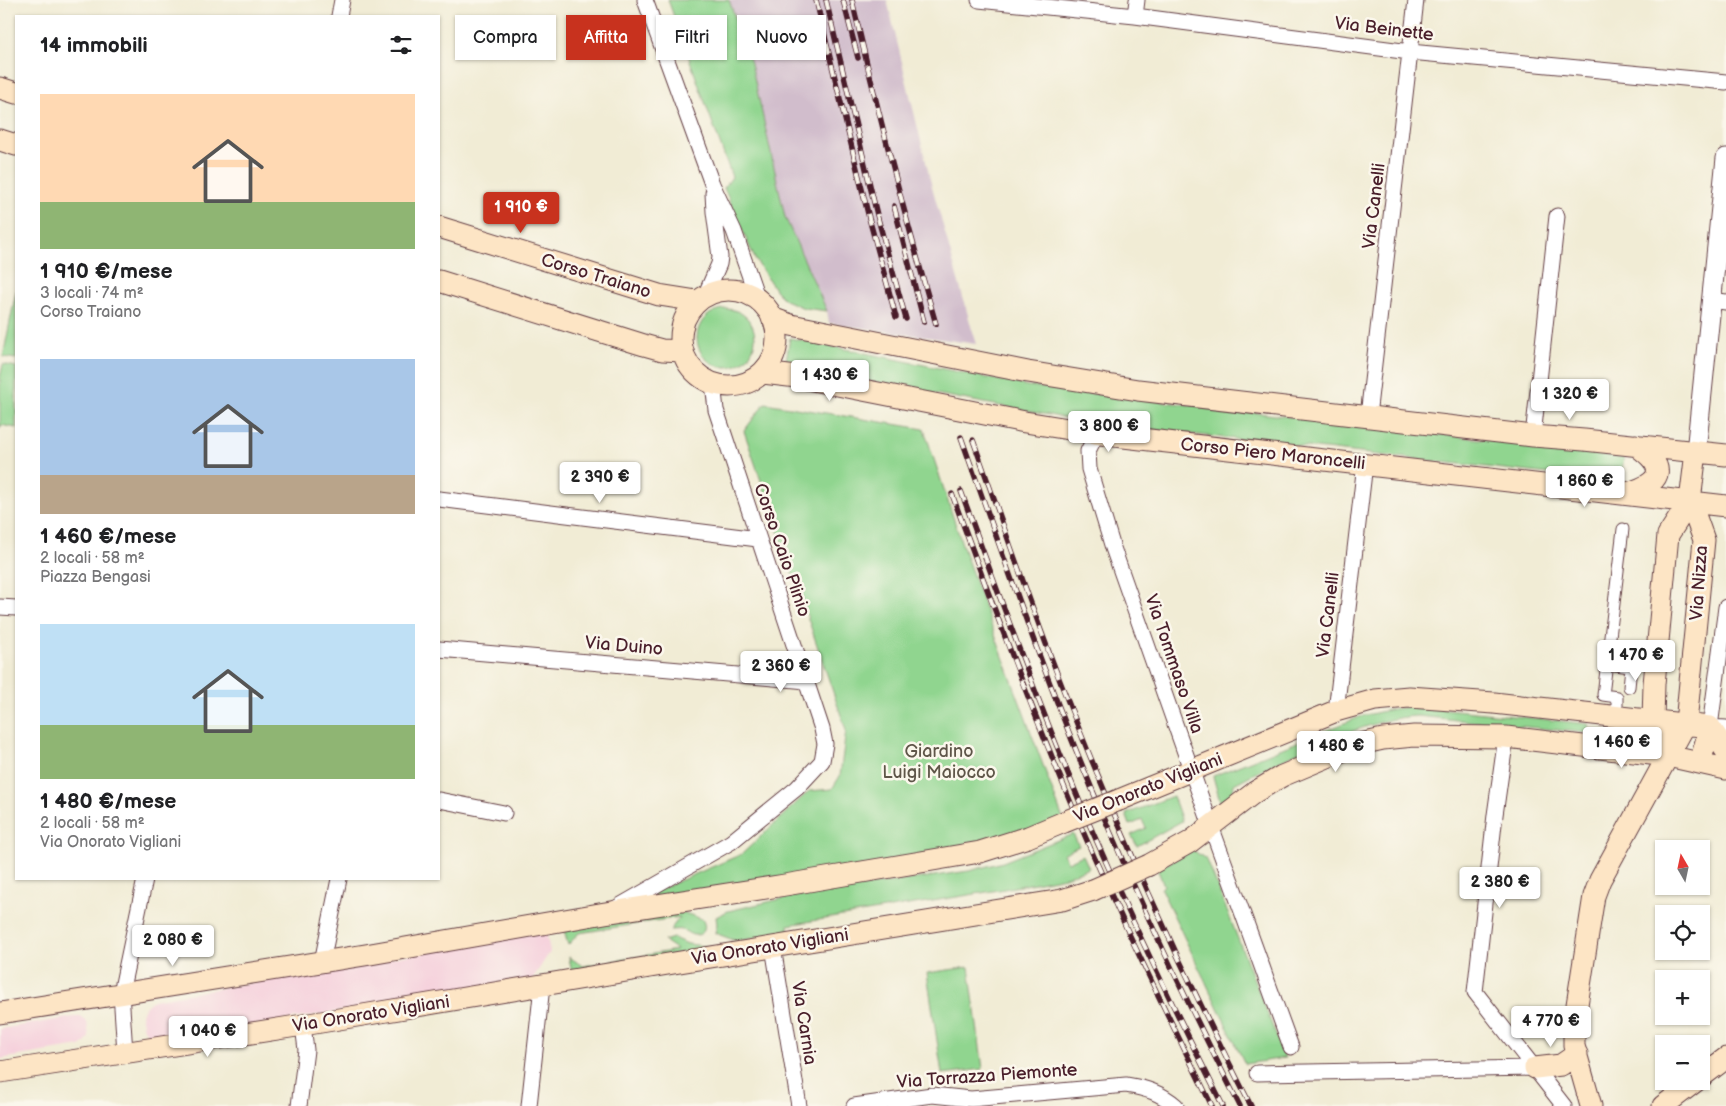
<!DOCTYPE html>
<html lang="it">
<head>
<meta charset="utf-8">
<style>
  body { margin:0; font-family:"Balsamiq Sans",sans-serif; background:#f2f2f2; color:#202124; height:100vh; display:flex; flex-direction:column; font-size:19px; white-space:nowrap }
  * { box-sizing:border-box; margin:0 }
  p { font-size:16px; color:#757577 }
  .icon { flex:none; width:28px; height:28px; fill:none; stroke:currentColor; stroke-width:2; stroke-linecap:round; stroke-linejoin:round }
  .map { position:relative; flex:1; overflow:hidden }
  .panel { position:absolute; left:15px; top:15px; width:425px; height:865px; display:flex; flex-direction:column; background:#fff; border-radius:0px; box-shadow:0 1px 4px #0004 }
  .panel>* { flex:none }
  .hud { position:absolute; left:455px; top:15px; width:475px; height:45px; display:flex; gap:10px }
  .needle { width:32px; rotate:351deg }
  .buttons { position:absolute; left:1655px; top:840px; display:grid; gap:10px }
  .buttons a { display:grid; place-items:center; width:55px; height:55px; border-radius:0px; background:#fff; box-shadow:0 1px 4px #0004; font-size:25px }
  .price { position:absolute; translate:-50% -42px; padding:0 11px; border-radius:5px; background:#fff; color:#222; font-size:16px; line-height:32px; filter:drop-shadow(0 1px 2px #0008) }
  .price::after { content:''; position:absolute; left:50%; top:30px; width:15px; height:11px; margin-left:-8px; background:inherit; clip-path:polygon(0 0,100% 0,50% 100%) }
  .price.on { background:#c8321e; color:#fff }
  ul { padding:0; list-style:none }
  li { display:grid; align-content:center; gap:10px; height:265px; padding:0 25px }
  li span { display:grid; place-items:center; height:155px; border-radius:0px; color:#555 }
  li>.icon { margin-inline-start:auto }
  span .icon { width:90px; height:90px; fill:#fffc; stroke-width:1 }
  li b { font-size:21px }
  h2 { display:flex; justify-content:space-between; align-items:center; height:60px; padding:0 25px; font-size:21px }
  .pill { padding:0 18px; border-radius:0px; background:#fff; box-shadow:0 1px 4px #0004; font-size:18px; line-height:45px }
  .pill.on { background:#c8321e; color:#fff }
  .map>svg:first-child { display:block }
</style>
</head>
<body>
<div class="map">
<svg width="1726" height="1106" viewBox="0 0 1726 1106">
  <rect width="100%" height="100%" fill="#fbf7ec"/>
  <filter id="ink" filterUnits="userSpaceOnUse"><feTurbulence type="fractalNoise" baseFrequency=".02" numOctaves="2"/><feDisplacementMap in="SourceGraphic" scale="10" xChannelSelector="R" yChannelSelector="G"/><feConvolveMatrix kernelMatrix="1 2 1 2 8 2 1 2 1" color-interpolation-filters="sRGB"/></filter>
  <filter id="wash" filterUnits="userSpaceOnUse"><feTurbulence type="fractalNoise" baseFrequency=".0096" numOctaves="4" result="noise"/><feDisplacementMap in="SourceGraphic" scale="20" xChannelSelector="R" yChannelSelector="G"/><feGaussianBlur stdDeviation="1.12" result="paint"/><feColorMatrix in="noise" values="0 0 0 0 0 0 0 0 0 0 0 0 0 0 0 0 0 1.4 0 .05"/><feComposite in="paint" operator="in"/></filter>
  <g filter="url(#wash)">
    <rect width="100%" height="100%" fill="#f1ecd5"/>
    <!-- built -->
    <path fill="#f5cfdb" d="M546 931 550 952 531 981 157 1040 151 1038 144 1029 141 1014 146 1006 153 1000Z
      M74 1017H81L87 1022 89 1037 86 1042 80 1046 0 1059V1029Z"/>
    <!-- industrial -->
    <path fill="#d1bdcc" d="M729 0H887L931 183 976 344 829 323 827 311 785 217 751 63Z"/>
    <!-- green -->
    <path fill="#90d58f" stroke="#6d7a5d" d="M668 0H729L751 63 785 217 827 311 804 308 785 300 776 291 755 259 724 188 732 177Z
      M16 291V359L3 357Z
      M697 338a29 29 0 1 1 58 0a29 29 0 1 1-58 0Z
      M790 338 1028 386 1624 456 1621 482 1092 423 785 366Z
      M3 364 16 367V428L1 425 0 429V378Z
      M765 403 924 429 967 559 1064 822 1028 837 605 913 742 854 809 791 832 789 840 776 846 730 744 431Z
      M1417 706 1589 724 1588 733 1417 716C1394 717 1374 724 1353 731 1310 745 1274 763 1234 784L1233 794 1220 802 1213 776 1362 716 1393 709Z
      M1173 796 1182 821 1137 846 1131 835 1146 828 1142 820 1130 825 1126 814Z
      M1073 834 1079 846 1063 854 1068 862 1083 855 1089 868 1065 877 999 890 788 925 789 933 736 941 715 933 717 925 716 917 728 911 790 897 969 871 1003 862Z
      M1193 850 1207 860 1285 1058 1245 1064 1161 889 1164 885 1157 869Z
      M682 912 702 919C707 927 705 936 693 935 689 934 686 931 682 930 678 929 674 930 670 930L680 917 579 933 568 945 563 927Z
      M673 938 688 944 712 947 572 974 569 957 583 966 677 950 664 941Z
      M969 967 983 1069 942 1074 927 973Z"/>
  </g>
  <g filter="url(#ink)">
    <g fill="none" stroke-linecap="round" stroke-linejoin="round">
      <defs>
        <path id="pedestrian" d="M1607 664 1631 667 1629 687
          M1617 705V697L1603 695 1623 529"/>
        <path id="minor" d="M645 0 712 184 734 231 758 300
          M979 0 1135 16 1410 52 1726 82
          M339 16 342 0
          M1135 16 1137 0
          M705 296 719 264 720 257 714 212 713 193
          M1710 300 1726 302
          M1368 416 1416 0
          M1097 433 1088 451 1089 469 1113 548 1211 826 1291 1047
          M1533 436 1557 216
          M439 499 758 539
          M0 607 16 608
          M1726 607 1710 727 1726 728
          M439 649 807 681
          M1336 711 1365 464
          M1506 737 1495 815 1475 992 1564 1106
          M439 800 504 813
          M616 908 731 842 797 788 822 761 825 744 822 729 716 410 713 383
          M773 947 799 1106
          M322 962 339 879
          M125 1052 121 993 145 879
          M1257 1073 1535 1068
          M299 1106 306 1050 303 1025
          M529 1106 542 986
          M854 1106 932 1095 971 1099 1126 1085C1146 1088 1161 1093 1176 1106"/>
        <path id="tertiary" d="M1696 452 1726 158"/>
        <path id="secondary" d="M0 88 16 93
          M0 140 16 145
          M439 227 659 295 697 301
          M439 281 644 345 662 350 683 351
          M681 338a48 48 0 1 1 96 0a48 48 0 1 1-96 0Z
          M772 318 791 325 1028 372 1138 390 1533 436 1584 440 1726 455
          M763 373 797 377 1025 422 1106 435 1726 506
          M1627 493C1642 489 1669 479 1652 459 1648 454 1642 450 1636 445
          M1710 727 1726 751
          M1668 756 1653 720 1654 684 1668 535 1690 501 1696 452
          M1700 763 1710 727
          M1119 800 1336 711 1375 700 1409 697 1494 703 1710 727
          M1149 865 1190 842 1255 792 1282 776 1356 745 1383 739 1414 736 1506 737 1668 756 1726 769
          M0 1013 365 955 605 913 785 885 980 852 1028 837 1064 822
          M1535 1068 1561 1065 1577 1054
          M0 1072 303 1025 680 962 1062 900 1093 890
          M1701 1077 1726 1058
          M1591 1106 1574 1046V1024L1594 896 1600 880 1686 723 1704 540 1690 501
          M1663 1106 1696 1081"/>
      </defs>
      <!-- pedestrian casing -->
      <use href="#pedestrian" stroke="#633e44" stroke-width="13"/>
      <!-- minor casing -->
      <use href="#minor" stroke="#633e44" stroke-width="17"/>
      <!-- tertiary casing -->
      <use href="#tertiary" stroke="#633e44" stroke-width="21"/>
      <!-- secondary casing -->
      <use href="#secondary" stroke="#633e44" stroke-width="23"/>
      <!-- pedestrian -->
      <use href="#pedestrian" stroke="#fff" stroke-width="11"/>
      <!-- minor -->
      <use href="#minor" stroke="#fff" stroke-width="15"/>
      <!-- tertiary -->
      <use href="#tertiary" stroke="#fff" stroke-width="19"/>
      <!-- secondary -->
      <use href="#secondary" stroke="#fde5c5" stroke-width="21"/>
      <defs>
        <path id="rail" d="M816 0 869 218 896 317
          M826 0 877 215 906 319
          M843 0 858 58
          M852 0C877 109 905 217 936 324
          M894 206 924 322
          M961 437C1006 564 1050 692 1103 815 1145 914 1191 1011 1240 1106
          M973 440C1007 535 1039 631 1077 724 1129 854 1187 981 1251 1106
          M961 491C1001 601 1041 711 1087 819 1129 916 1175 1011 1223 1106
          M952 494C992 604 1033 714 1079 822 1120 918 1166 1012 1212 1106"/>
      </defs>
      <!-- rail casing -->
      <use href="#rail" stroke="#4a1f2b" stroke-width="5.5"/>
      <!-- rail -->
      <use href="#rail" stroke="#fbf7ec" stroke-width="4" stroke-dasharray="11" stroke-linecap="butt"/>
      <defs>
        <path id="secondary-bridge" d="M1064 822 1119 800
          M1093 890 1149 865"/>
      </defs>
      <!-- secondary-bridge casing -->
      <use href="#secondary-bridge" stroke="#633e44" stroke-width="23" stroke-linecap="butt"/>
      <!-- secondary-bridge -->
      <use href="#secondary-bridge" stroke="#fde5c5" stroke-width="21"/>
    </g>
  </g>
  <g text-anchor="middle" dominant-baseline="central" stroke-width="5" stroke-linejoin="round" paint-order="stroke">
    <!-- street labels -->
    <g font-size="18" fill="#4a1f2b" stroke="#fbf7ec">
      <text transform="translate(1384 29) rotate(7)">Via Beinette</text>
      <text transform="translate(1374 206) rotate(-83)">Via Canelli</text>
      <text transform="translate(596 276) rotate(17)">Corso Traiano</text>
      <text transform="translate(1273 454) rotate(6)">Corso Piero Maroncelli</text>
      <text transform="translate(782 550) rotate(71)">Corso Caio Plinio</text>
      <text transform="translate(1699 583) rotate(-86)">Via Nizza</text>
      <text transform="translate(1328 615) rotate(-83)">Via Canelli</text>
      <text transform="translate(624 646) rotate(5)">Via Duino</text>
      <text transform="translate(1174 664) rotate(71)">Via Tommaso Villa</text>
      <text transform="translate(1148 788) rotate(-22)">Via Onorato Vigliani</text>
      <text transform="translate(770 947) rotate(-9)">Via Onorato Vigliani</text>
      <text transform="translate(371 1014) rotate(-9)">Via Onorato Vigliani</text>
      <text transform="translate(804 1023) rotate(81)">Via Carnia</text>
      <text transform="translate(987 1076) rotate(-4)">Via Torrazza Piemonte</text>
    </g>
    <!-- park labels -->
    <g font-size="18" fill="#5f5649" stroke="#fbf7ec">
      <text x="939" y="751">Giardino<tspan x="939" dy="21">Luigi Maiocco</tspan></text>
    </g>
  </g>
</svg>
<div class="buttons">
<a><svg class="needle" viewBox="-14 -14 28 28"><path d="M0-13l5 13h-10z" fill="#e53935"/><path d="M0 13l5-13h-10z" fill="#757577"/></svg></a>
<a><svg class="icon" aria-label="locate" viewBox="0 0 24 24"><circle cx="12" cy="12" r="6"/><path d="M12 2v4M12 18v4M2 12h4M18 12h4"/></svg></a>
<a>+</a>
<a>−</a>
</div>
<b class="price on" style="left:521px;top:234px">1 910 €</b>
<b class="price" style="left:830px;top:402px">1 430 €</b>
<b class="price" style="left:1570px;top:421px">1 320 €</b>
<b class="price" style="left:1109px;top:453px">3 800 €</b>
<b class="price" style="left:600px;top:504px">2 390 €</b>
<b class="price" style="left:1585px;top:508px">1 860 €</b>
<b class="price" style="left:1636px;top:682px">1 470 €</b>
<b class="price" style="left:781px;top:693px">2 360 €</b>
<b class="price" style="left:1622px;top:769px">1 460 €</b>
<b class="price" style="left:1336px;top:773px">1 480 €</b>
<b class="price" style="left:1500px;top:909px">2 380 €</b>
<b class="price" style="left:173px;top:967px">2 080 €</b>
<b class="price" style="left:1551px;top:1048px">4 770 €</b>
<b class="price" style="left:208px;top:1058px">1 040 €</b>
<div class="hud">
<a class="pill">Compra</a>
<a class="pill on">Affitta</a>
<a class="pill">Filtri</a>
<a class="pill">Nuovo</a>
</div>
<section class="panel">
<h2>14 immobili<svg class="icon" aria-label="filters" viewBox="0 0 24 24"><path d="M4 7h16M4 17h16"/><circle cx="9" cy="7" r="2"/><circle cx="15" cy="17" r="2"/></svg></h2>
<ul>
<li><span style="background:linear-gradient(#ffd9b3 70%,#8fb573 0)"><svg class="icon" aria-label="home" viewBox="0 0 24 24"><path d="M3 11l9-7 9 7M6 9v11h12V9"/></svg></span><div><b>1 910 €/mese</b><p>3 locali · 74 m²</p><p>Corso Traiano</p></div></li>
<li><span style="background:linear-gradient(#a9c7e8 75%,#b9a48a 0)"><svg class="icon" aria-label="home" viewBox="0 0 24 24"><path d="M3 11l9-7 9 7M6 9v11h12V9"/></svg></span><div><b>1 460 €/mese</b><p>2 locali · 58 m²</p><p>Piazza Bengasi</p></div></li>
<li><span style="background:linear-gradient(#bfe0f5 65%,#8fb573 0)"><svg class="icon" aria-label="home" viewBox="0 0 24 24"><path d="M3 11l9-7 9 7M6 9v11h12V9"/></svg></span><div><b>1 480 €/mese</b><p>2 locali · 58 m²</p><p>Via Onorato Vigliani</p></div></li>
</ul>
</section>
</div>
</body>
</html>
